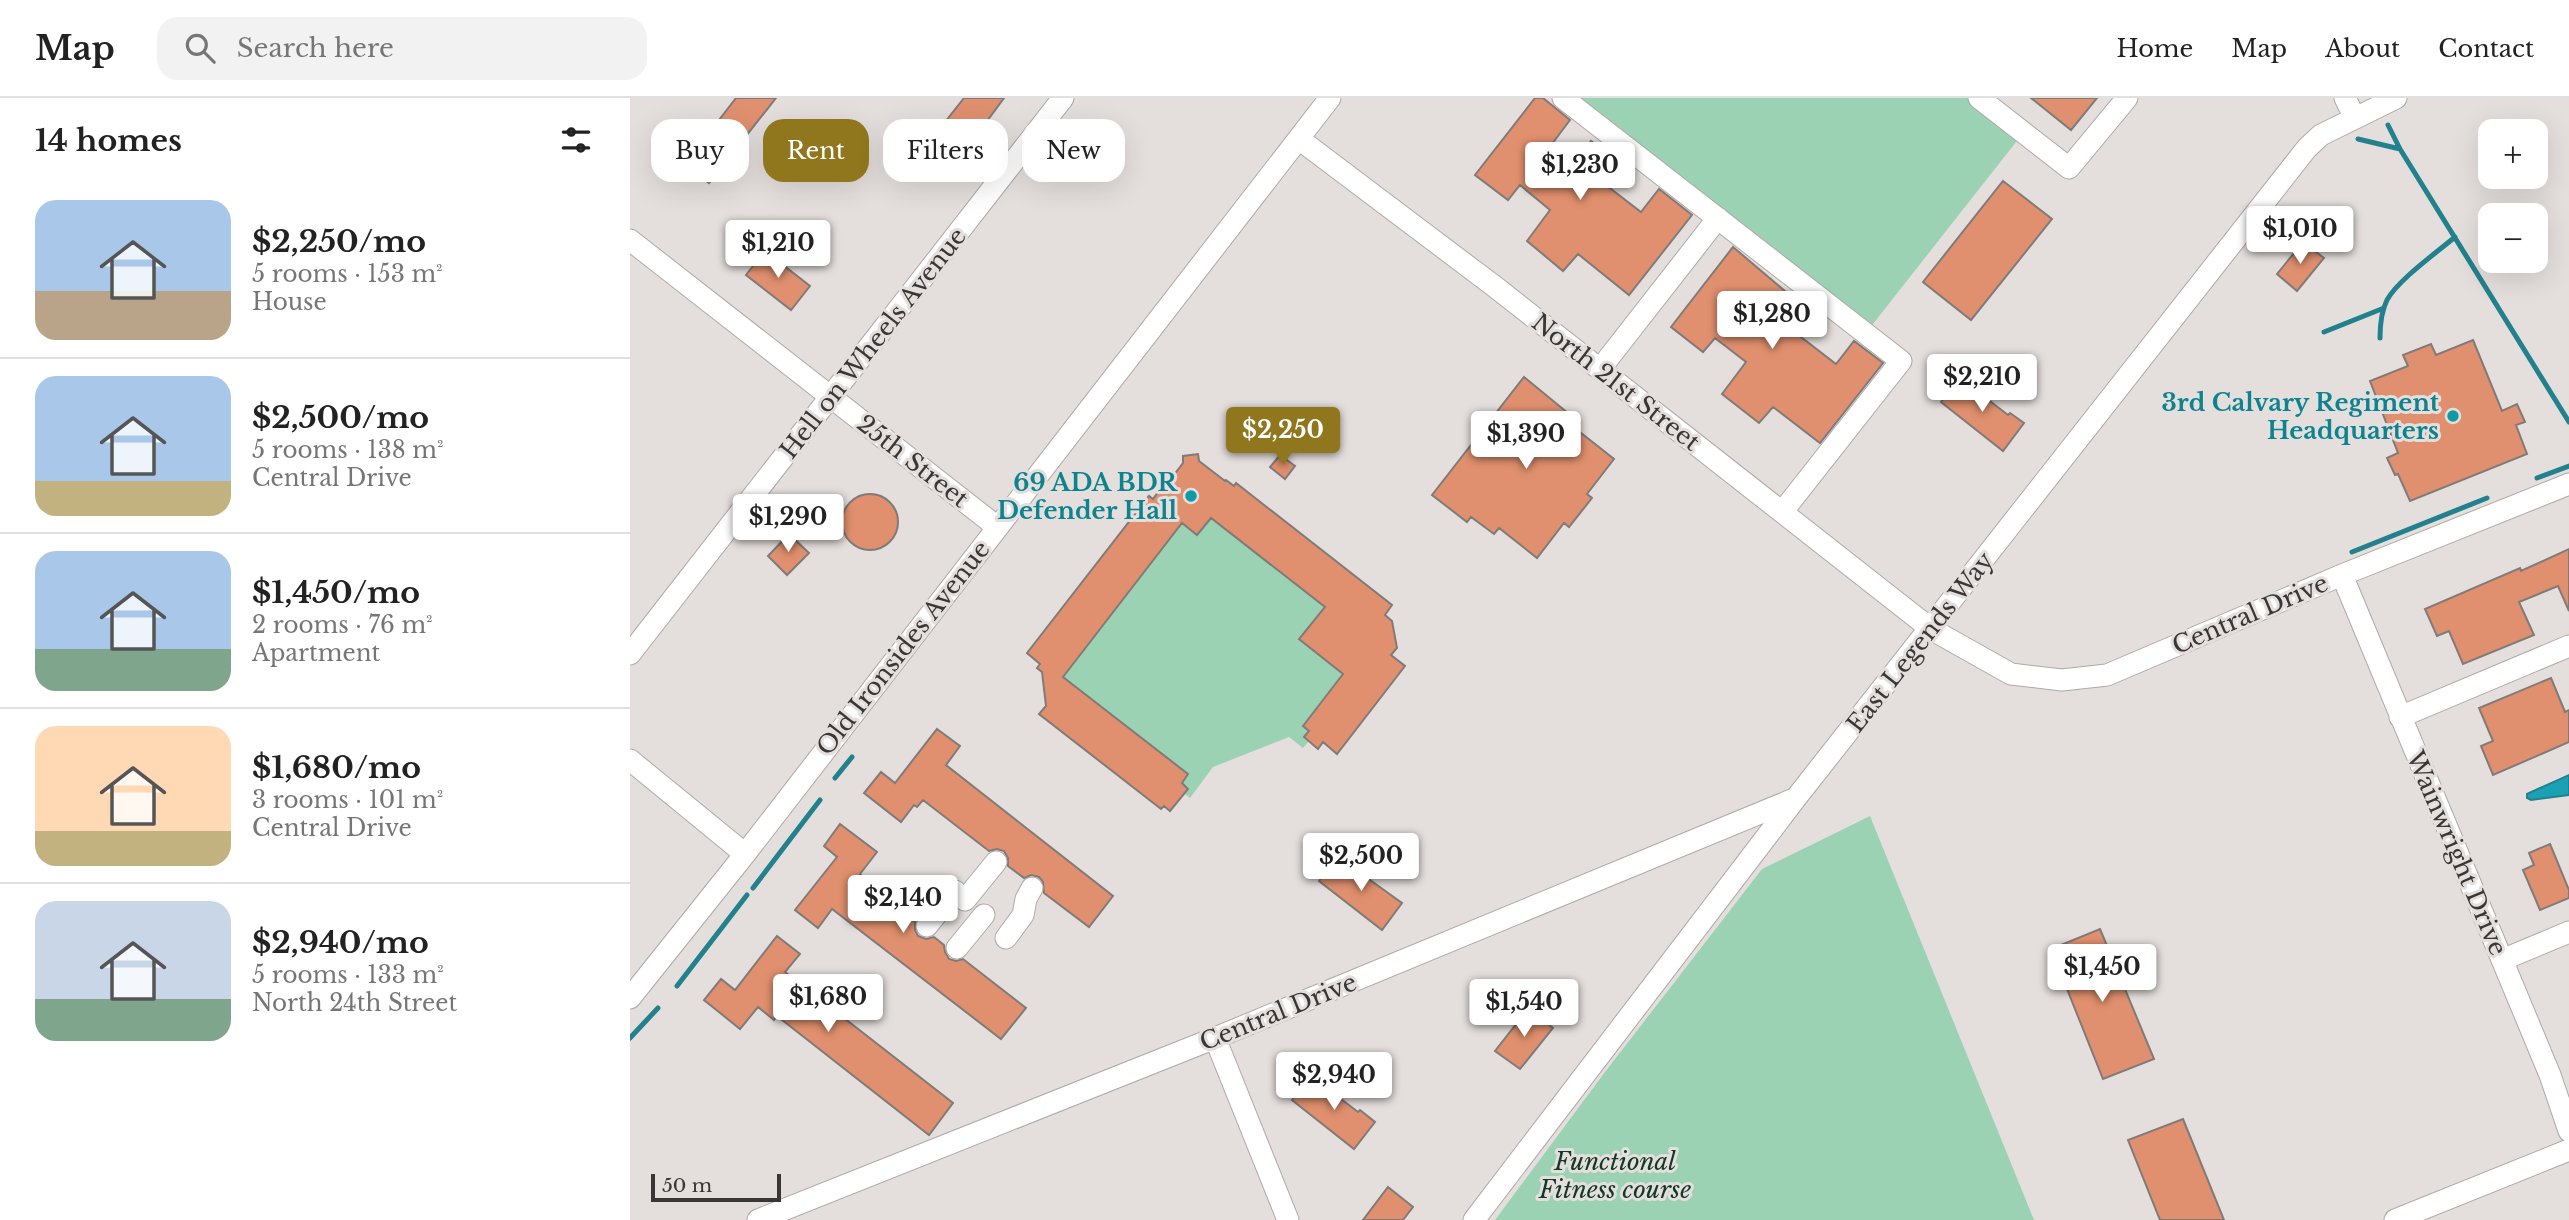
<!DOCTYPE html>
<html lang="en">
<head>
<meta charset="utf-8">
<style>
  body { margin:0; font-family:"Libre Baskerville",serif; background:#f2f2f2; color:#222; height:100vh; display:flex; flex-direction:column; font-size:26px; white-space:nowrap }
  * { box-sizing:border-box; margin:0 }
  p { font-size:23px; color:#767676 }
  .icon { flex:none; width:38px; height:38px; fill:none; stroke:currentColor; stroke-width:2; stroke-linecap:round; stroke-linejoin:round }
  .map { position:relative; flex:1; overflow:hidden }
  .panel { display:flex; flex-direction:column; background:#fff; width:630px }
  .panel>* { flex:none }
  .banner { position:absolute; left:21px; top:21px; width:665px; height:63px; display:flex; gap:14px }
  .buttons { position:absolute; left:1848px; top:21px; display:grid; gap:14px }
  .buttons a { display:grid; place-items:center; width:70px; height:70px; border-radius:14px; background:#fff; box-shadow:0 7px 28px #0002; font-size:35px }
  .scale { position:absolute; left:21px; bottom:18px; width:130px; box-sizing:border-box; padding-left:7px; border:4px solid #393736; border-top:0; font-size:19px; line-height:24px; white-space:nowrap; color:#393736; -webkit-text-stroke:5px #e4dfdc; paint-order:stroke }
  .price { position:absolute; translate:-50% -60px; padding:0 16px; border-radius:7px; background:#fff; color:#222; font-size:23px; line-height:46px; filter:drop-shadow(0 2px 4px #0008) }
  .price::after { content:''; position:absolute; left:50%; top:42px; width:21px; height:16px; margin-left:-10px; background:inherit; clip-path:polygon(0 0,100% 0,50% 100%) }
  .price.current { background:#90761c; color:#fff }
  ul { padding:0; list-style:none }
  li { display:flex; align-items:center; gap:21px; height:175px; padding:0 35px }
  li+li { border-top:2px solid #e0e0e0 }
  li span { display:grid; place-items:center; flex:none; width:196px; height:140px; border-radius:21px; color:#555 }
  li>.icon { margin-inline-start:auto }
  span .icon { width:84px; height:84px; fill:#fffc; stroke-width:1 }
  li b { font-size:30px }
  h2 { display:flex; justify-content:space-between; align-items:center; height:84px; padding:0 35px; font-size:30px }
  .chip { padding:0 24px; border-radius:21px; background:#fff; box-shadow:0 7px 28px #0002; font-size:24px; line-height:63px }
  .chip.current { background:#90761c; color:#fff }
  header { display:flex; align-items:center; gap:42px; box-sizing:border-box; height:98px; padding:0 35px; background:#fff; border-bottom:2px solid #e0e0e0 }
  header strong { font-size:33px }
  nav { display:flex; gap:38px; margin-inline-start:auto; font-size:24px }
  .search { width:490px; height:63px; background:#f2f2f2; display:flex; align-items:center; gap:18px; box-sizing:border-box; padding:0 24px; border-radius:21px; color:#767676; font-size:26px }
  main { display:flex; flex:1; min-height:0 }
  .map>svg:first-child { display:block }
</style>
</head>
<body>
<header>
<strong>Map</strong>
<div class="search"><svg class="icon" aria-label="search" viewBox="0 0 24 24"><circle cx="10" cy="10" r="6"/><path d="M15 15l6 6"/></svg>Search here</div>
<nav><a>Home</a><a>Map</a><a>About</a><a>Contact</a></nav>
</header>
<main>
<section class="panel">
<h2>14 homes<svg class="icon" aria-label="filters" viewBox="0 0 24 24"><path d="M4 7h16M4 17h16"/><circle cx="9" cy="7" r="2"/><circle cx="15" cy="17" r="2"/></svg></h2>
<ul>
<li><span style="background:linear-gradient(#a9c7e8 65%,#b9a48a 0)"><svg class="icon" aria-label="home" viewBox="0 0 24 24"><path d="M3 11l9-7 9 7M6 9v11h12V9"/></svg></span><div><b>$2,250/mo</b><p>5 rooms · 153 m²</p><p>House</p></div></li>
<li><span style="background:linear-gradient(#a9c7e8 75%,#c2b280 0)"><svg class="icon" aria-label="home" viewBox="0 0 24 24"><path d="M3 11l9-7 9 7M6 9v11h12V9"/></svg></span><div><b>$2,500/mo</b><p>5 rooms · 138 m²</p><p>Central Drive</p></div></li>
<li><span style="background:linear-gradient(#a9c7e8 70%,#7fa58c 0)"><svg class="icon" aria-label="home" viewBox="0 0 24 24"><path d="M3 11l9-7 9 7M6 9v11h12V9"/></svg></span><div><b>$1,450/mo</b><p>2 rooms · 76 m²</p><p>Apartment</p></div></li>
<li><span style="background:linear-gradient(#ffd9b3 75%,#c2b280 0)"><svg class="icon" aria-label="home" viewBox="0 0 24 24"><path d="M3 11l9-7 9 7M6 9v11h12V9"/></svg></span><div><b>$1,680/mo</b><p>3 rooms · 101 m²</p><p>Central Drive</p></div></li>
<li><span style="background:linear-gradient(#c9d6e8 70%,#7fa58c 0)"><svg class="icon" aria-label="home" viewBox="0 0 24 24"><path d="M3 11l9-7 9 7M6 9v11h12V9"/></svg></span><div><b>$2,940/mo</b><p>5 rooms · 133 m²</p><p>North 24th Street</p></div></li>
</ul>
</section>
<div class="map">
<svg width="1939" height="1122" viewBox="0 0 1939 1122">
  <rect width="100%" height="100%" fill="#e4dfdc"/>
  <!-- green -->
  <path fill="#9cd2b4" d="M944 0H1339L1390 39 1239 231Z
    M581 420 739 543 674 639 679 643 673 650 659 639 583 669 560 700 554 695 558 690 552 685 558 676 438 582 431 581 552 425 567 437Z
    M1240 718 1404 1122H865L975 974 1132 771Z"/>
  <!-- water -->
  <path fill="#1aa1b4" stroke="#23818e" stroke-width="2" d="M1939 677V697L1901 702 1897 700V696Z"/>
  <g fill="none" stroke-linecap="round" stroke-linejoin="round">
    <!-- stream -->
    <path stroke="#23818e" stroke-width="5" d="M1758 27 1770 51 1939 324
      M1728 41 1770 51
      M1694 234 1754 210
      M1750 240C1750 227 1751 214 1757 202 1768 182 1806 155 1825 139
      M1907 380 1939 368
      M1722 454 1857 400
      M205 680 222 659
      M123 790 190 702
      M47 888 117 797
      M0 940 28 910"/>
  </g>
  <!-- building -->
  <path fill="#e0906e" stroke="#807b79" stroke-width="2" d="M106 0H146L79 85 55 66Z
    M334 0H374L335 53 308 33Z
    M905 0H913L940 22 922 46 945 64 961 43 975 54 959 74 1011 114 1029 91 1062 117 999 197 948 156 933 173 897 143 920 112 890 87 878 102 845 77Z
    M1401 0H1467L1441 32Z
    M1373 83 1422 121 1341 222 1293 184Z
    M1673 144 1694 160 1667 193 1647 176Z
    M1103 149 1162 199 1145 219 1206 266 1224 243 1253 265 1190 345 1143 309 1129 325 1092 296 1116 264 1085 240 1073 254 1041 229Z
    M135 153 180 188 161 212 116 177Z
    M1843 242 1872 313 1887 306 1895 324 1886 327 1897 356 1780 403 1768 376 1765 377 1757 360 1768 355 1740 283 1778 268 1773 257 1801 246 1806 257Z
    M894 279 950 325 946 331 984 361 957 396 962 400 939 429 934 425 907 460 869 430 864 436 841 419 837 424 802 397Z
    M1330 280 1378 317 1380 315 1394 325 1373 353 1311 304Z
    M568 356 569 363 595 383 596 382 604 388 606 385 762 507 755 517 762 523 767 550 761 557 775 568 707 656 693 644 688 651 674 639 679 633 673 628 713 576 669 541 695 509 581 420 567 437 552 425 433 579 558 676 552 685 558 691 540 713 534 708 531 711 409 616 416 608 412 574 407 570 410 566 397 555 519 398 523 401 528 394 530 395 553 365V358Z
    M650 357 665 368 655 381 640 369Z
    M212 424a28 28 0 1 1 56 0a28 28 0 1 1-56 0Z
    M159 436 179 455 157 477 138 458Z
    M1939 451V513L1928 488 1889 504 1904 537 1833 566 1819 533 1807 538 1795 511 1890 470 1891 473Z
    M1921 580 1935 614 1939 612V644L1863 677 1851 648 1863 643 1849 610Z
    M307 631 330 648 316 667 483 798 459 829 414 795 413 784 409 779 401 777 394 780 378 768V760L374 753 367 751 359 753 293 702 287 709 284 707 271 724 234 695 251 674 265 685Z
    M210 726 247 754 230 776 246 789 243 792 285 824V832L288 838 296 841 304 839 314 847 315 854 319 861 326 863 333 861 396 910 371 941 202 811 188 830 165 812 207 759 194 748Z
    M1920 746 1939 792V800L1910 812 1893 772 1904 767 1899 755Z
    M708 759 772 805 752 832 689 783Z
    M1470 831 1524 961 1473 981 1421 851Z
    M147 838 170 856 155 874 323 1005 299 1037 147 918 144 922 128 909 110 931 74 902 91 881 105 892Z
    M898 911 923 930 890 971 865 953Z
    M681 978 728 1014 730 1012 745 1024 724 1051 662 1002Z
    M1553 1021 1594 1122H1530L1498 1042Z
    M758 1089 783 1109 773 1122H733Z"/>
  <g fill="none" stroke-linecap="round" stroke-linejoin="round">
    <defs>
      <path id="minor" d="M933 0 1271 263 1153 413
        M1349 0 1439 70 1497 0
        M1715 0 1725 20
        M669 41 864 188 1301 531 1381 576 1432 582 1477 577 1712 477 1939 386
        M0 142 366 428
        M970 271 1088 120
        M1712 477 1920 977 1939 1033
        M0 556 433 0
        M1770 619 1939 548
        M0 662 115 756
        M335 802 366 764
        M297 828 325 793
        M376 840 393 817 396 801 402 790
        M327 850 354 817
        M1872 862 1939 834
        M0 900 115 756 700 0
        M585 940 658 1122
        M128 1122 585 940 1164 701
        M844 1122 1166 700 1677 50 1691 37 1766 0
        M1765 1122 1939 1052"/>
    </defs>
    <!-- minor casing -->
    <use href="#minor" stroke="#afa9a7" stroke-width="23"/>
    <!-- minor -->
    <use href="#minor" stroke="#fff" stroke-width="21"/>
  </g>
  <!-- markers -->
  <g fill="#0f9aa8" stroke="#e4dfdc" stroke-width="2.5">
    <circle cx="1823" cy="318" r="7"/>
    <circle cx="561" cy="398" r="7"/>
  </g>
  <g text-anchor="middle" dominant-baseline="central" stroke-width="6" stroke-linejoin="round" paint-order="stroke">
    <!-- street labels -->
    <g font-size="24" fill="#393736" stroke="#e4dfdc">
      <text transform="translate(243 245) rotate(-52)">Hell on Wheels Avenue</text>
      <text transform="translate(986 284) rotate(38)">North 21st Street</text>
      <text transform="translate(283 363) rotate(38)">25th Street</text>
      <text transform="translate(1620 516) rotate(-23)">Central Drive</text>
      <text transform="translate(1290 544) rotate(-52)">East Legends Way</text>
      <text transform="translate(273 550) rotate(-52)">Old Ironsides Avenue</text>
      <text transform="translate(1827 755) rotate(67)">Wainwright Drive</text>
      <text transform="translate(648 914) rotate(-22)">Central Drive</text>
    </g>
    <!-- culture labels -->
    <g font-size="24" font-weight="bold" fill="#0d838f" stroke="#e4dfdc" text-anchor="end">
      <text x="1809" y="304">3rd Calvary Regiment<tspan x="1809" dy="28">Headquarters</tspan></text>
      <text x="547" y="384">69 ADA BDR<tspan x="547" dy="28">Defender Hall</tspan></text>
    </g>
    <!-- park labels -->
    <g font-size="24" font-style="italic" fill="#123826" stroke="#e4dfdc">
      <text x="985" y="1063">Functional<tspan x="985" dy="28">Fitness course</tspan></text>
    </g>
  </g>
</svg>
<div class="buttons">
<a>+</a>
<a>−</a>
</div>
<div class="scale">50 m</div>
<b class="price" style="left:950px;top:104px">$1,230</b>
<b class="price" style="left:1670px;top:168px">$1,010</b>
<b class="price" style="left:148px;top:182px">$1,210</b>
<b class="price" style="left:1142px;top:253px">$1,280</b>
<b class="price" style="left:1352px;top:316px">$2,210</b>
<b class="price current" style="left:653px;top:369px">$2,250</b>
<b class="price" style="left:896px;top:373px">$1,390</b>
<b class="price" style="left:158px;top:456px">$1,290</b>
<b class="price" style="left:731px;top:795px">$2,500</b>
<b class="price" style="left:273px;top:837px">$2,140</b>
<b class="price" style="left:1472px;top:906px">$1,450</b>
<b class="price" style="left:198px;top:936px">$1,680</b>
<b class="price" style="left:894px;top:941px">$1,540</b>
<b class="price" style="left:704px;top:1014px">$2,940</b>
<div class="banner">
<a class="chip">Buy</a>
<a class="chip current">Rent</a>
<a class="chip">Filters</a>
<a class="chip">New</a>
</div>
</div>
</main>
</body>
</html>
